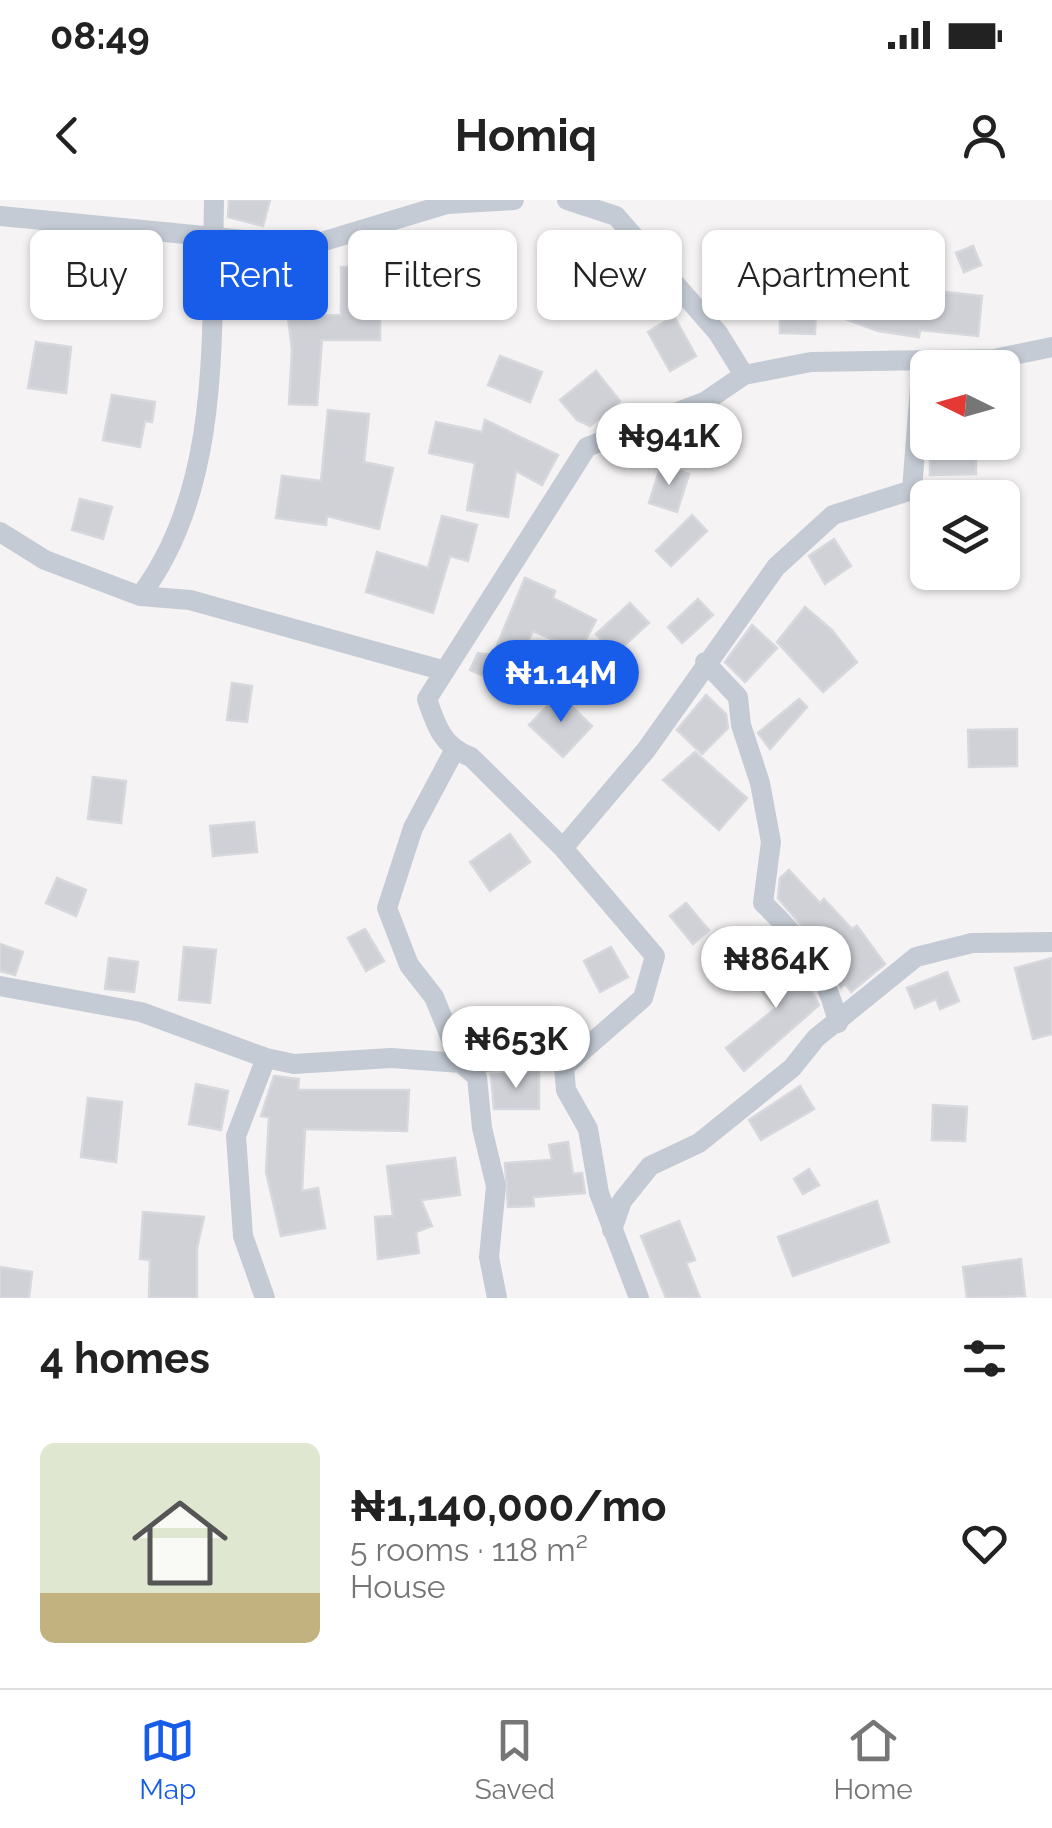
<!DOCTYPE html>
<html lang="en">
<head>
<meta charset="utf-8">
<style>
  body { margin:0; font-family:Raleway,sans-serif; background:#f2f2f2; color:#222; height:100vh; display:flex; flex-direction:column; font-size:38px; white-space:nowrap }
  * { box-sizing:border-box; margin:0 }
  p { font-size:32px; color:#767676 }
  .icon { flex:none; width:55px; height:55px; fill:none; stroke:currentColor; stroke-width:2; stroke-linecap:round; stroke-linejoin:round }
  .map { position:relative; height:1098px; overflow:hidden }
  .panel { display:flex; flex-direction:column; background:#fff; flex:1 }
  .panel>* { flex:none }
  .guide { position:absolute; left:30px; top:30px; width:992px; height:90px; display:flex; gap:20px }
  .needle { width:65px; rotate:275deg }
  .fabs { position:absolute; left:910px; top:150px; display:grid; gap:20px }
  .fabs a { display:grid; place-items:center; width:110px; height:110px; border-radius:15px; background:#fff; box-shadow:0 2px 8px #0004; font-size:50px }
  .price { position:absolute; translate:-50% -85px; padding:0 22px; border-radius:35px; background:#fff; color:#222; font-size:32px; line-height:65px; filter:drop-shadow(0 2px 5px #0008) }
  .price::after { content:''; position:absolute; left:50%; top:60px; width:30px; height:22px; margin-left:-15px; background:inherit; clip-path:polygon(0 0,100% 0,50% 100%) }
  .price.active { background:#185dea; color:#fff }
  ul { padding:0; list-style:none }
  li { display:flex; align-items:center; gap:30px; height:250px; padding:0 40px }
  li span { display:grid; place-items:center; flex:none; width:280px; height:200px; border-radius:15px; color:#555 }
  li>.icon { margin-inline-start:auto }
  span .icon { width:120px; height:120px; fill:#fffc; stroke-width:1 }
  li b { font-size:42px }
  h2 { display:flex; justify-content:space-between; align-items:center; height:120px; padding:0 40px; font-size:42px }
  .pill { padding:0 35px; border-radius:15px; background:#fff; box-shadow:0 2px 8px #0004; font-size:35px; line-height:90px }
  .pill.active { background:#185dea; color:#fff }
  .status { display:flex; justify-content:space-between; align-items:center; height:70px; padding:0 50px; background:#fff; direction:ltr }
  .status svg { height:28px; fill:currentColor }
  header { display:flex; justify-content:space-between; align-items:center; height:130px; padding:0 40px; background:#fff; font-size:45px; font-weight:700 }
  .tabs { display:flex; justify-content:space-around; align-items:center; height:140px; border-top:2px solid #e0e0e0; background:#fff; font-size:28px; color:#767676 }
  .tabs a { display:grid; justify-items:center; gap:5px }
  .tabs .active { color:#185dea }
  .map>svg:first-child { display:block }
</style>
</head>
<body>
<div class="status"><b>08:49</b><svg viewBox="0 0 49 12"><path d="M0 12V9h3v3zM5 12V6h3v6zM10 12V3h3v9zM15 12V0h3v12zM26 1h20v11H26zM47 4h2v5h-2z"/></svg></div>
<header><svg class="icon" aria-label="back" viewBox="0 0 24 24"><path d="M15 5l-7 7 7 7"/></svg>Homiq<svg class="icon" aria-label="person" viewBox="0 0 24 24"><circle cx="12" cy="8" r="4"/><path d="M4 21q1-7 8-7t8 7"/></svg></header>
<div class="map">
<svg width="1052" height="1098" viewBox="0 0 1052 1098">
  <rect width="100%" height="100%" fill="#f5f3f3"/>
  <!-- building -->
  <path fill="#cfd1d7" stroke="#d7d8de" stroke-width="2.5" d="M229 0H270L263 26 228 17Z
    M398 41 433 44 429 81 394 78Z
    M973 46 981 65 964 72 956 53Z
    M800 51 839 61 841 54 876 63 867 98 943 109 944 92 982 96 978 136 920 130 919 137 878 131 816 108 815 134 780 133V109H785Z
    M341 67H380V140H322L317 205 289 204 292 150 288 117 341 115Z
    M674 116 696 156 670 171 648 132Z
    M36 142 71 147 66 193 28 188Z
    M500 156 542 172 530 202 488 185Z
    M596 171 620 201 590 226 577 220 560 200Z
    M112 195 155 202 152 222 145 221 140 247 103 240Z
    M328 210 369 214 364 262 393 268 379 329 327 316 326 325 276 318 282 276 321 281Z
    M485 220 558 255 542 285 516 271 508 317 467 310 475 263 429 253 436 222 482 232Z
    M930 252H976V274L930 275Z
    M661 265 689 274 677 312 649 303Z
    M80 299 112 307 103 339 72 330Z
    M692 315 707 331 671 366 656 351Z
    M442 316 477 325 468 361 450 356 433 413 366 392 377 352 428 368Z
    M834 339 851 366 825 384 809 356Z
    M525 378 555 391 553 398 596 420 580 451 533 431 506 486 470 470 478 453 493 455Z
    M698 399 713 415 682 443 668 427Z
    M630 403 649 423 615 454 596 434Z
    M805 407 832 430 857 462 823 492 777 442Z
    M752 425 777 448 745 482 725 462Z
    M232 483 252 486 247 522 227 520Z
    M559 494 592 526 563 557 529 525Z
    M706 495 726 514 728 528 702 554 677 530Z
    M799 499 807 507 770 549 758 533Z
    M1017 529V566L969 567 968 530Z
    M695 552 747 598 719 630 663 580Z
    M93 577 126 581 121 623 88 619Z
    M254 622 257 652 213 656 210 626Z
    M510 634 530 662 490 691 470 662Z
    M789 670 820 703 824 699 852 729 857 726 885 764 851 792 845 783 841 787 822 750 778 698 780 678Z
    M57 678 86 690 76 716 46 703Z
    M686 703 709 730 693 744 670 716Z
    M365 729 384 761 366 771 348 738Z
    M0 744 23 752 15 775 0 771Z
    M184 747 216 750 210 803 179 800Z
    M611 747 628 777 600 792 584 761Z
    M789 751 819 805 744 871 726 848 776 808 753 781Z
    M109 758 138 762 134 792 105 789Z
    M1052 758V834L1033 839 1015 768Z
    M947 772 959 801 940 809 936 799 915 808 907 788Z
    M539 871V909H494L491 875Z
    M274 876 299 879 298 890H409L407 931 305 929 302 991 318 988 325 1028 281 1036 266 972 269 917 261 916Z
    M196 884 228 891 221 930 189 924Z
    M800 886 814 909 761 940 749 920Z
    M88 898 122 902 116 962 81 957Z
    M933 905 967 907 965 941 932 940Z
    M568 942 573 974 582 973 585 993 533 997 534 1006 508 1007 505 963 552 960 549 945Z
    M455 958 460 995 421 1000 432 1026 416 1032 419 1053 378 1059 375 1017 393 1016 387 966Z
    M809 969 819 985 803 994 794 979Z
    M877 1001 889 1042 793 1076 778 1037Z
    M143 1012 204 1017 197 1048V1098H149L150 1060 140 1059Z
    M679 1021 695 1060 686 1063 700 1098H666L641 1036Z
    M1021 1059 1025 1096 967 1098 963 1067Z
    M0 1067 32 1072 29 1098H0Z"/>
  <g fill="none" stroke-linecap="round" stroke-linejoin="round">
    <!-- street -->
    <path stroke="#c4cbd4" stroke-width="20" d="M567 0 616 16 718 133 744 175
      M0 16 308 46 447 4 514 0
      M0 332 45 360 140 396 190 400 445 471
      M140 396C223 287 211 130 214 0
      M705 462 738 497 741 525 760 583 771 642 763 703C800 738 827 773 838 823
      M454 551 413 628 387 708 409 765 434 797 461 863 531 859 555 852 564 867
      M563 648 646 550 776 367 833 315 912 290 922 162
      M0 786 141 812 266 858 294 864 391 858 461 863 477 877 482 928 496 986 489 1057 497 1098
      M612 1030 622 1001 650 966 699 943 792 868 816 838 916 757 972 743 1052 742
      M265 1098 243 1036 236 936 266 858
      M639 1098 599 993 588 929 566 890 564 867 643 798 655 756 563 648 471 557C443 547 436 526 427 499L587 247 706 201 744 175 811 162 994 159 1052 147"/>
  </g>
</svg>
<div class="fabs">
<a><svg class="needle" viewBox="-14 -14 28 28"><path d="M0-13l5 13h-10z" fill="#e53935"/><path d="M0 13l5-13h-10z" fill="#767676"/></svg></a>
<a><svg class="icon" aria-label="layers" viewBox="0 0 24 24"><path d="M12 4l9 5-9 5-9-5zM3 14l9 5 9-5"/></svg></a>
</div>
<b class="price" style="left:669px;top:288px">₦941K</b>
<b class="price active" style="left:561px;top:525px">₦1.14M</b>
<b class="price" style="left:776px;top:811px">₦864K</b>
<b class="price" style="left:516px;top:891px">₦653K</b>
<div class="guide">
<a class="pill">Buy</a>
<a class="pill active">Rent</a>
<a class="pill">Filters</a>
<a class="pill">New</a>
<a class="pill">Apartment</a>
</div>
</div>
<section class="panel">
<h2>4 homes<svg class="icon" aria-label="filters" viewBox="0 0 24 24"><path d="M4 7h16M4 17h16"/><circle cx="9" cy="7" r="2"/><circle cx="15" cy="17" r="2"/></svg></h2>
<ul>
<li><span style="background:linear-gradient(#dfe7d0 75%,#c2b280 0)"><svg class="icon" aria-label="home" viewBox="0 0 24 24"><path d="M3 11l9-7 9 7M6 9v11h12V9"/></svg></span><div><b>₦1,140,000/mo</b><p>5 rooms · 118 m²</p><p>House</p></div><svg class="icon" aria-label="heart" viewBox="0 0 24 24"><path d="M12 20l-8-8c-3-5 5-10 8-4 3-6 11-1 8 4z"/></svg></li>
</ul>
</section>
<nav class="tabs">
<a class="active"><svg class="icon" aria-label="map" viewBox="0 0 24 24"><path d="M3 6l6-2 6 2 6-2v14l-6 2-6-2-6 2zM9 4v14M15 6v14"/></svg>Map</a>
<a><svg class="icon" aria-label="saved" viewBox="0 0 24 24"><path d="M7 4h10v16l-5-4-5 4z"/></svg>Saved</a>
<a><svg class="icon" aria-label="home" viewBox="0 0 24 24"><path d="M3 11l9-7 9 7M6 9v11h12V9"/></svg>Home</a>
</nav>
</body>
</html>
